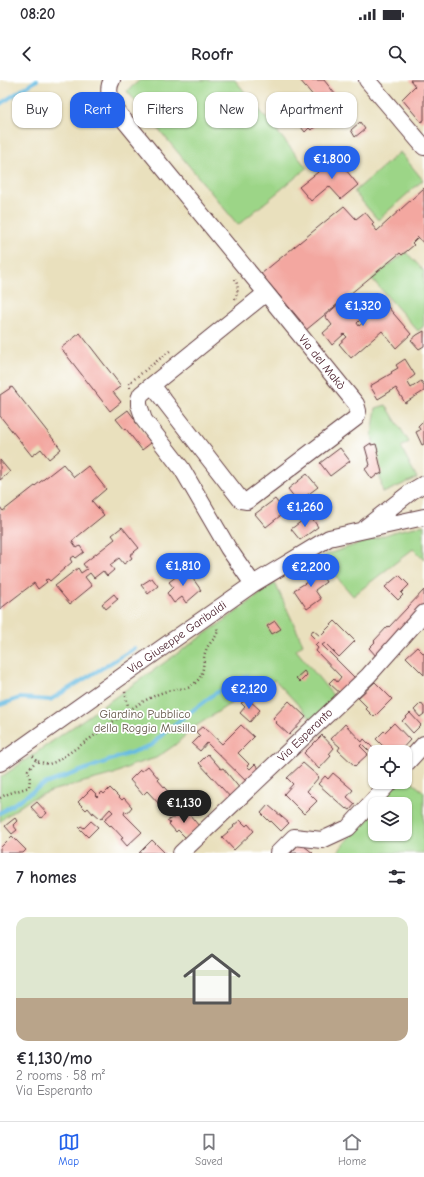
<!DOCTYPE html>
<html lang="en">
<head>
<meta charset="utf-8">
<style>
  body { margin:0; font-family:"Comic Neue",sans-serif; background:#f2f2f3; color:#2b2b33; height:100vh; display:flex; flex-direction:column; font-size:15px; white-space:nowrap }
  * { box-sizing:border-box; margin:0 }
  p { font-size:13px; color:#7c7c81 }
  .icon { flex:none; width:22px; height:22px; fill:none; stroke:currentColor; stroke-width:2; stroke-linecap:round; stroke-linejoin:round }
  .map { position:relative; height:773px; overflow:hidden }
  .side { display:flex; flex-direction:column; background:#fff; flex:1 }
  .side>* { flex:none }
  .banner { position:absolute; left:12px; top:12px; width:400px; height:36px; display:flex; gap:8px }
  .tools { position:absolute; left:368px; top:665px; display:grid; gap:8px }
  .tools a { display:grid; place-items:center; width:44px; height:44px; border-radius:8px; background:#fff; box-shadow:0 1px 3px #0004; font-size:20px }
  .price { position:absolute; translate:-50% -34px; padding:0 9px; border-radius:14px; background:#2563eb; color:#fff; font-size:13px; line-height:26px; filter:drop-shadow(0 1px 2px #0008) }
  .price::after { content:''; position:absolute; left:50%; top:24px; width:12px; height:9px; margin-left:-6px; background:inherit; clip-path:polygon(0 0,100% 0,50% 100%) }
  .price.current { background:#222; color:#fff }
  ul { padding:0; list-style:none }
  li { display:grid; align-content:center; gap:8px; height:212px; padding:0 16px }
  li+li { border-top:1px solid #e1e1e2 }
  li span { display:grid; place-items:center; height:124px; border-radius:12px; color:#555 }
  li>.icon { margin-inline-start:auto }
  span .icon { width:72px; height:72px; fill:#fffc; stroke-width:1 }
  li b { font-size:17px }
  h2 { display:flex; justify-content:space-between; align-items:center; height:48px; padding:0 16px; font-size:17px }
  .chip { padding:0 14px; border-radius:12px; background:#fff; box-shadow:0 1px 3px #0004; font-size:14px; line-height:36px }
  .chip.current { background:#2563eb; color:#fff }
  .status { display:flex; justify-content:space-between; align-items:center; height:28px; padding:0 20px; background:#fff; direction:ltr }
  .status svg { height:11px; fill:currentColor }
  header { display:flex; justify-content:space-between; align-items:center; height:52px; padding:0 16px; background:#fff; font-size:18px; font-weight:700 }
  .menu { display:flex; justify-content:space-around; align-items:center; height:56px; border-top:1px solid #e1e1e2; background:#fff; font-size:11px; color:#7c7c81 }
  .menu a { display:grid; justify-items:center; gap:2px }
  .menu .current { color:#2563eb }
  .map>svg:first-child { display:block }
</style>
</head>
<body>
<div class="status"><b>08:20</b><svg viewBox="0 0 49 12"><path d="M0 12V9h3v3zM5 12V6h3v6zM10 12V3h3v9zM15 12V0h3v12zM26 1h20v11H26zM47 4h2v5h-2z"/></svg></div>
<header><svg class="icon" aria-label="back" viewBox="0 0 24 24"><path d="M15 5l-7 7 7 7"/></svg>Roofr<svg class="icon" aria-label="search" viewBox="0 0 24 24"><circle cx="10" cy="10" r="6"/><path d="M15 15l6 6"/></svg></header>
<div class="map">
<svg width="424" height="773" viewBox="0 0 424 773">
  <rect width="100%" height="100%" fill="#fff"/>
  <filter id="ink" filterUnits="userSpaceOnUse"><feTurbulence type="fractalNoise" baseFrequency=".025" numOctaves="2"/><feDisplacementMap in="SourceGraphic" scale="8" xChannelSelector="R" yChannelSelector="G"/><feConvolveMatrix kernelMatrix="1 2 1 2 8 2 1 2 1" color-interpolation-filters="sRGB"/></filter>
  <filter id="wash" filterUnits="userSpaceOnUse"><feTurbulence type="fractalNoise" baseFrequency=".012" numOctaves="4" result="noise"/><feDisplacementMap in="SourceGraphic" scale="16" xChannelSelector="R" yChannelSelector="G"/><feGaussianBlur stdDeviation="0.9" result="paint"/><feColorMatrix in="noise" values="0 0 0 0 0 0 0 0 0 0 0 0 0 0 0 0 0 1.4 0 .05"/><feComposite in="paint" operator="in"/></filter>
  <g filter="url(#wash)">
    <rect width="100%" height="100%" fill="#e9e0bd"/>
    <!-- green -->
    <path fill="#9cd587" stroke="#737a59" d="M140 0H235L307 88 238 145 127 11Z
      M400 72 423 100 378 140 354 112Z
      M406 172 424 191V246L418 251 372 199Z
      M386 325 409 362 401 367 417 398 383 413 372 355 376 328Z
      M424 445V480L413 469 353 516 319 477 397 451Z
      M275 503 303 564 296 570 336 619 315 643 275 600 253 609 193 648 175 665 156 678 133 685 114 694 54 710 31 719 5 737 0 742V698L235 533Z
      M405 697 424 712V773H337L375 724V754H405V724H375L393 702H405Z"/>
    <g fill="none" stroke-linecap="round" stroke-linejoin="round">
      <!-- stream -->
      <path stroke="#66bbe2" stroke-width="4" d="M0 24 37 0
        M0 625 20 618 50 620 135 568
        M0 733 42 705 152 665 167 650 214 614 247 596"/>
    </g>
    <g id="blocks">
      <!-- building -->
      <path fill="#f3a7a0" d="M300 0H324L343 24 311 50 309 48 305 52 293 37 313 22 315 24 320 19 318 16 315 18Z
        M410 0H424V40L421 42 402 19 415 6Z
        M360 42 365 49 355 57 351 50Z
        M350 73 357 81 346 90 358 105 341 119 329 106 311 121 299 107 327 85 331 89Z
        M424 108V164L418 157 412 163 414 165 402 175 400 173 306 250 300 240 261 194 344 126 356 139 365 132 374 143 372 145 377 151Z
        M382 220 411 254 396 268 382 251 351 278 339 264 347 257 344 254 332 265 323 253 332 245 325 236 342 221 350 229 359 221 368 232 357 243 359 246 376 232 373 228Z
        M424 251V266L419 269 411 260 417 255Z
        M80 253 121 306 113 312 121 322 110 331 61 268Z
        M405 279 415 295 407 301 411 308 421 301 424 305V311L405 323 396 308 378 319 370 306 392 293 391 292 398 288 396 285Z
        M12 307 61 369 49 379 41 369 32 376 0 336V315Z
        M128 330 136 341H135L151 363 142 370 126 349 125 350 116 339Z
        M424 340V364L422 365 416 352 420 350 418 346Z
        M371 363V365L376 364 378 371H377L382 393 378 395V394L372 399 365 389 370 385 365 367Z
        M340 368 350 381 330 396 320 383Z
        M0 380 10 392 0 400Z
        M63 384 74 397 88 386 106 409 92 421 104 435 72 461 77 468 80 466 84 472 76 478 74 476 70 479 72 482 50 501 48 499 45 500 47 502 38 509 34 503 0 529V427L3 431Z
        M307 394 318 407 298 422 288 409Z
        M275 419 285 432 266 447 255 434Z
        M310 435 318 447 300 460 291 449Z
        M122 447 139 468 130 475 132 478 124 484 119 478 110 485 114 490 107 496 103 491 94 498 90 493 85 497 92 506 70 524 55 506 78 488 81 493 87 489 83 484 115 459 112 455Z
        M315 485 326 502 315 510 321 519 307 529 294 510 312 499 307 491Z
        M186 489 201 510 186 523 182 517 174 523 167 513 173 507 169 502Z
        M399 495 409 505 401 513 403 515 398 520 385 507Z
        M152 498 158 506 148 514 141 505Z
        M424 510V528L377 577 369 568 375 562 374 561 388 546 389 547Z
        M114 514 118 519 106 529 102 524Z
        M275 541 281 549 272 554 267 546Z
        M335 541 355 561 339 577 325 563 322 565 356 599 342 615 329 603 334 598 337 602 341 597 316 571 318 568 315 565 318 562 310 554 313 550 320 556Z
        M417 567 424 574V595L406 577Z
        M304 591 307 595 300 602 296 598Z
        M375 602 392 619 374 637 365 628 367 627 358 618Z
        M248 619 260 630 250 642 240 633 245 627 241 623Z
        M289 621 306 637 289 655 276 643 277 642 273 638Z
        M421 623 424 627V634L420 637 414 630Z
        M410 633 421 645 413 653 402 641Z
        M394 643 410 660 399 672H389L376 659 384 651 385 652Z
        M345 644 362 662 364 659 375 670 372 674 362 664 360 666 368 674 355 686 338 670 340 667 331 659Z
        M241 645 254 657 238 673 249 684 247 686 250 689 255 684 262 692 249 704 207 663 200 671 192 664 200 656 196 652 203 646 222 664Z
        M322 655 334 668 329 674 331 676 319 689 304 673Z
        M208 674 221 689 223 688 241 710 232 719 199 683Z
        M303 683 319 697 307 711 317 721 304 734 284 714 293 704 287 698Z
        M148 686 159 699 158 700 171 715 173 713 181 722 174 728 168 720 161 726 147 711 143 715 130 700 140 690 142 691Z
        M333 693 353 710 347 717 355 724 350 730 347 728 346 729 318 704 325 696 328 699Z
        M110 708 122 720 124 718 132 727 127 733 125 731 124 734 142 752 127 766 121 759 123 758 111 745 110 746 104 740 113 732 110 729 101 739 93 732V734L88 728 86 730 78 722 91 709 96 714 95 715 97 717 102 712 104 714Z
        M37 722 47 733 41 738 31 727Z
        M268 725 289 743 281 751 271 741 270 742 261 733Z
        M185 729 199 746 186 758 178 750 176 752 169 744 170 743 167 741 172 738 174 739Z
        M15 738 17 741 13 745 17 750 12 754 5 746Z
        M240 740 246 746 248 744 254 751 234 770 222 757 234 747 233 746Z
        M91 741 98 747 88 757 79 748 81 746 84 748Z
        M12 756 26 770 23 773H0V768Z
        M152 760 165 773H139Z
        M300 763 313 773H291Z"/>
    </g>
  </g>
  <g filter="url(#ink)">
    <use href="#blocks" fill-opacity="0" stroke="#623c41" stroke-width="1"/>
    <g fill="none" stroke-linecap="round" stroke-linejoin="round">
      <defs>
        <path id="minor" d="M112 0C106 10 111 19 115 29L266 213 356 324 358 331 356 338 247 421 241 420 152 305
          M367 0 424 67
          M366 447 412 411 424 404
          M253 504 228 468 182 389 144 340 139 325V319L141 314 266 213
          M0 683 166 565 253 504 329 458 424 437
          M405 685 424 664
          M181 773 368 596 424 533
          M278 773 294 757 322 760 348 748 390 702"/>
      </defs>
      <!-- minor casing -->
      <use href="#minor" stroke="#623c41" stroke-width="18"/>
      <!-- path -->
      <path stroke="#623c41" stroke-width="2.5" stroke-dasharray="1 3" stroke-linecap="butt" d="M235 219C238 212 239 207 235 199
        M130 308 129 303 171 270
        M125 612 127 621 129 631
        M33 676 36 681 49 684 55 682C74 670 93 657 111 643 124 634 137 624 152 617 158 614 165 611 172 610 183 607 185 612 195 603 207 593 201 582 206 570 209 561 220 557 217 547
        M0 718C9 712 19 711 29 707L30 699 28 690 36 681"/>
      <!-- minor -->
      <use href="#minor" stroke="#fff" stroke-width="16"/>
    </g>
  </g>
  <g text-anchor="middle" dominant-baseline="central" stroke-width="3.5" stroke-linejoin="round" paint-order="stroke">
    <!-- street labels -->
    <g font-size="12" fill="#4a1f2b" stroke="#fff">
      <text transform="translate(322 282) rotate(51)">Via del Makò</text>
      <text transform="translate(177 557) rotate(-35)">Via Giuseppe Garibaldi</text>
      <text transform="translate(305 655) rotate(-44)">Via Esperanto</text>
    </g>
    <!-- park labels -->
    <g font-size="12" fill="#635647" stroke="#fff">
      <text x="145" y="634">Giardino Pubblico<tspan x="145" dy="14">della Roggia Musilla</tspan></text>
    </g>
  </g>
</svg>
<div class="tools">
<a><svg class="icon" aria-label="locate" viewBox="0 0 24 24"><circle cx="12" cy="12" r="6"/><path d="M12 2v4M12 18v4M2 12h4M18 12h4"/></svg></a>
<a><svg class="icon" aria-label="layers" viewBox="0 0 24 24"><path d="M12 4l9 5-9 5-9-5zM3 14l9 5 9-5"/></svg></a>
</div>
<b class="price" style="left:332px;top:100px">€1,800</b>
<b class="price" style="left:363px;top:247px">€1,320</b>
<b class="price" style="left:305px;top:448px">€1,260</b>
<b class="price" style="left:183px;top:507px">€1,810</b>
<b class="price" style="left:311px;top:508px">€2,200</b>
<b class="price" style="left:249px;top:630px">€2,120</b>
<b class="price current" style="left:184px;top:744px">€1,130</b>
<div class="banner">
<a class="chip">Buy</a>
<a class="chip current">Rent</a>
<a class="chip">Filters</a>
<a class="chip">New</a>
<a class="chip">Apartment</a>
</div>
</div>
<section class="side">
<h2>7 homes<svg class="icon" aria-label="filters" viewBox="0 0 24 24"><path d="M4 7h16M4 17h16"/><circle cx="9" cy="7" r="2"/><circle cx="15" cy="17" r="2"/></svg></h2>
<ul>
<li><span style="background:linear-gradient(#dfe7d0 65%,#b9a48a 0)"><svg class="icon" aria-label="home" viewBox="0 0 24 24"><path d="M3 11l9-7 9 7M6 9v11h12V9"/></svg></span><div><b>€1,130/mo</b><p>2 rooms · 58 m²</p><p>Via Esperanto</p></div></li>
</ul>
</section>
<nav class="menu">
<a class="current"><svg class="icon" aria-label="map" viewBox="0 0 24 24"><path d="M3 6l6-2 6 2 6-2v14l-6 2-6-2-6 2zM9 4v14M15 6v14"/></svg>Map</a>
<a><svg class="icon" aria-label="saved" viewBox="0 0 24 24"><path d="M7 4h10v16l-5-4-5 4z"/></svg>Saved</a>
<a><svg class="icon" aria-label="home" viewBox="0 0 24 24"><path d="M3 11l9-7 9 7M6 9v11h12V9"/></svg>Home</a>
</nav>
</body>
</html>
